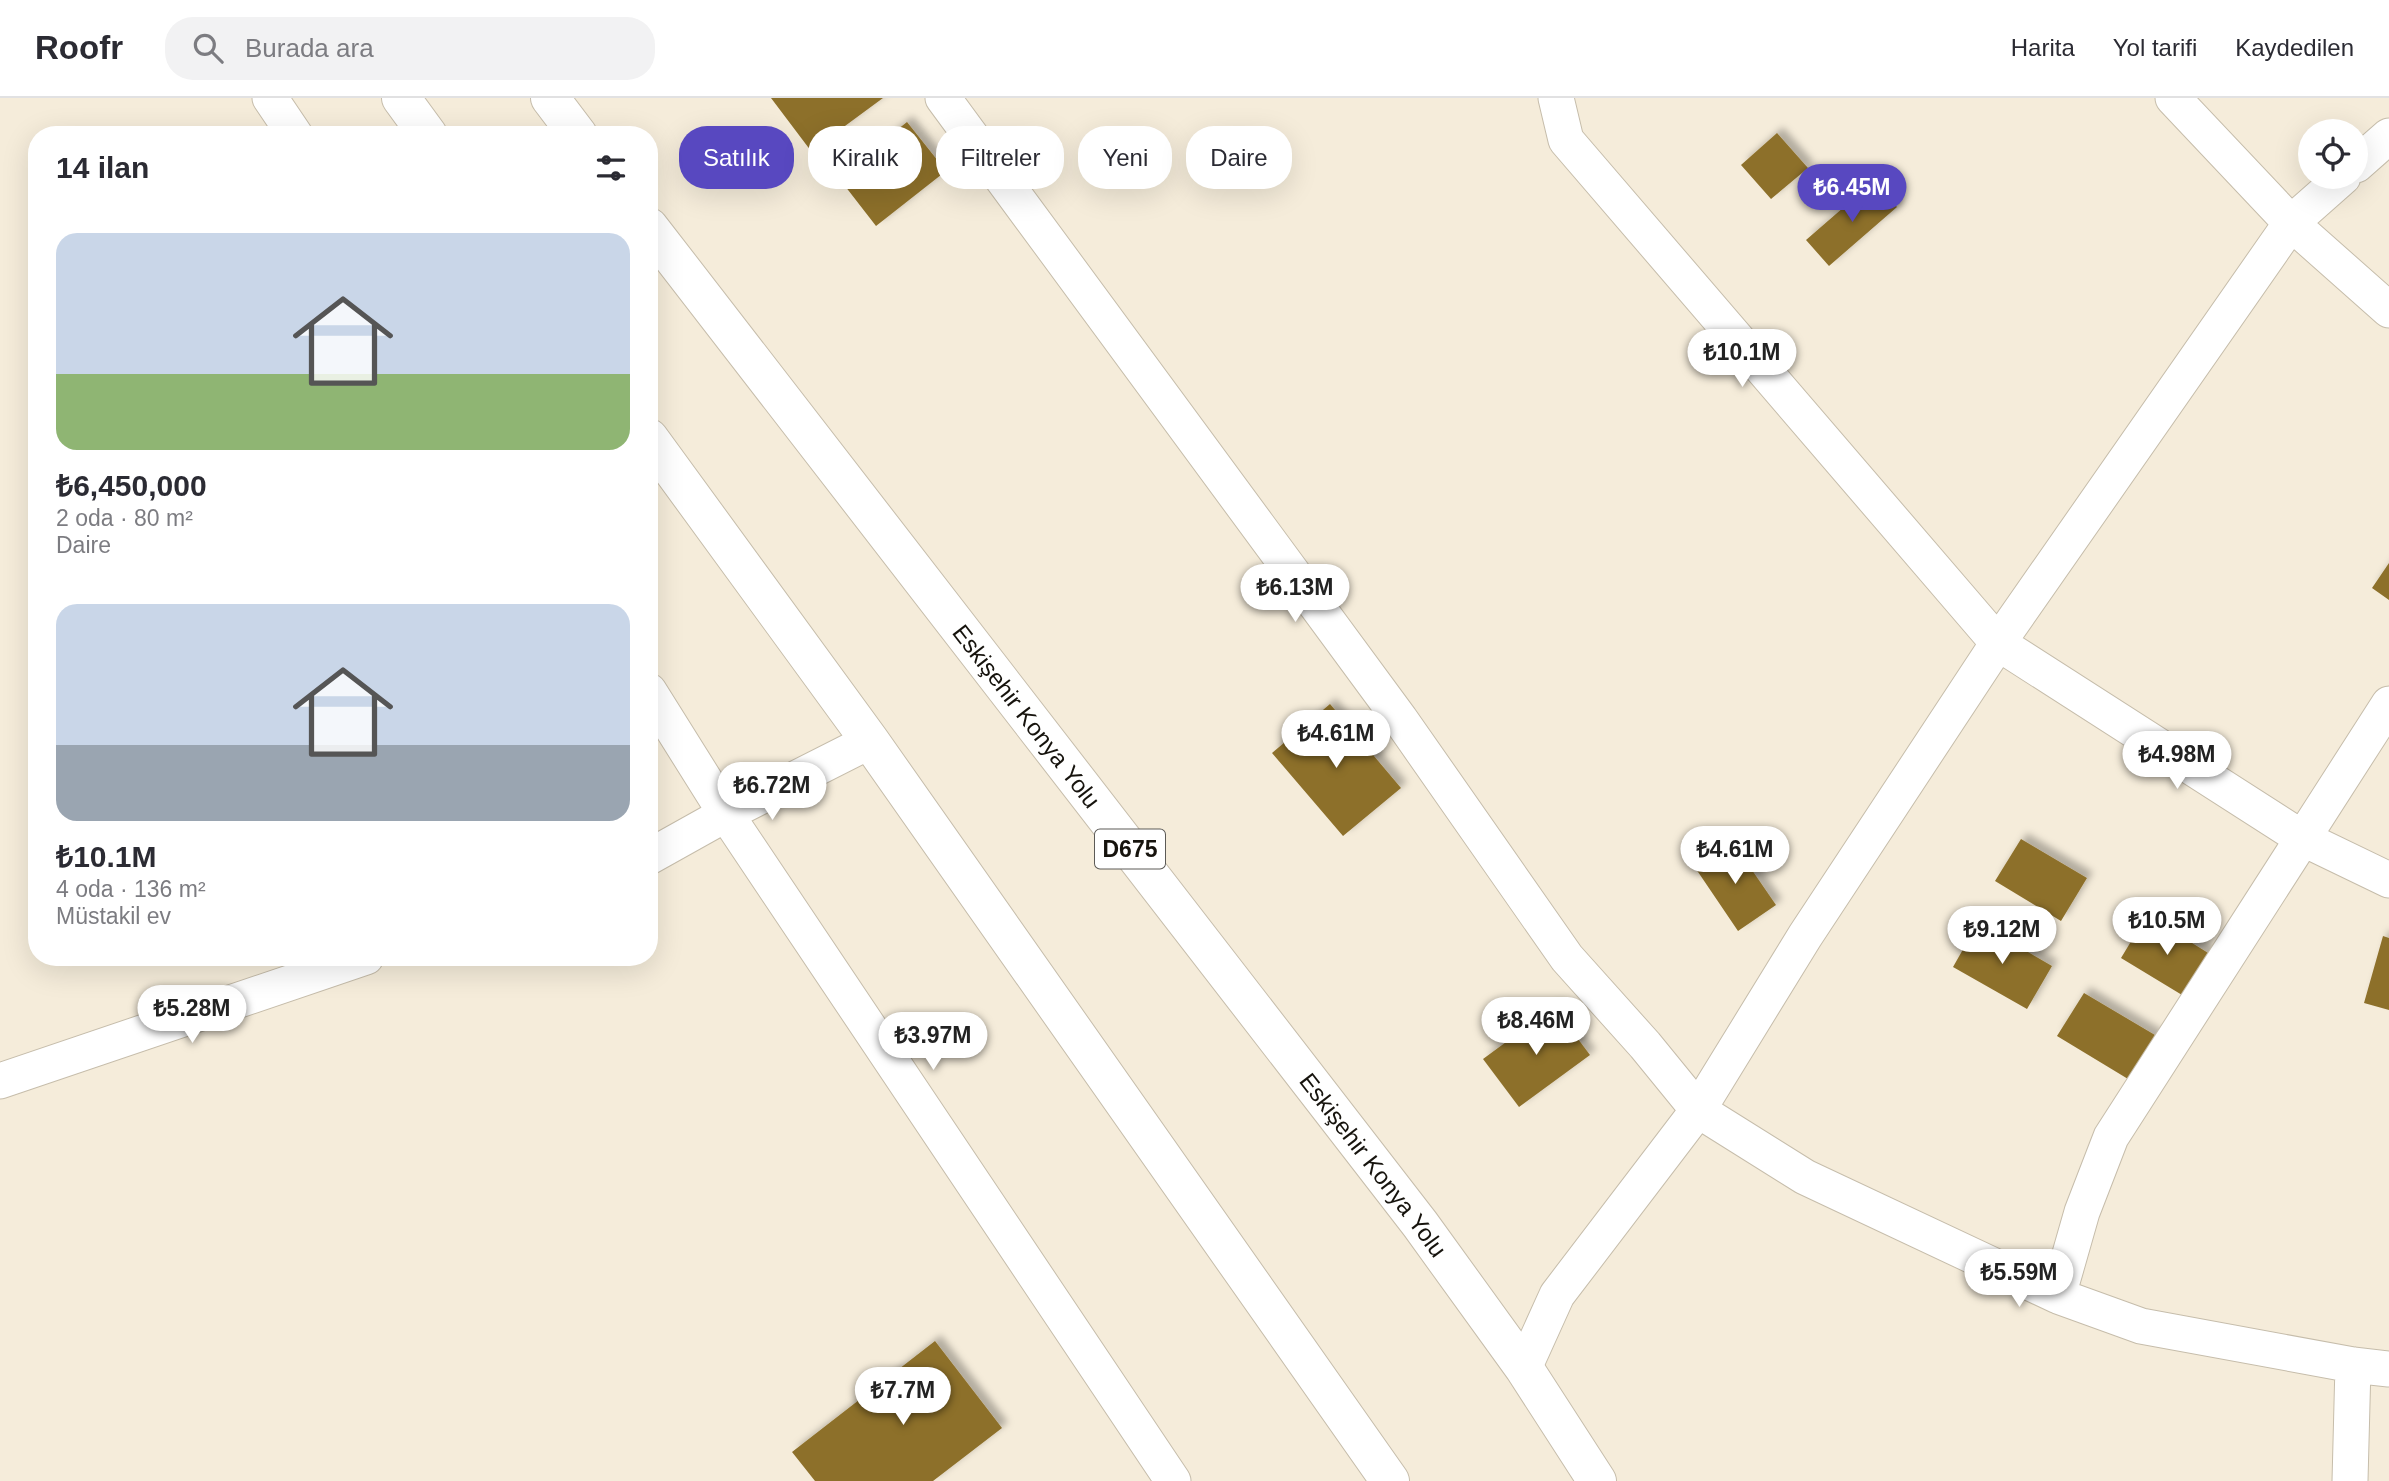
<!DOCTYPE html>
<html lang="tr">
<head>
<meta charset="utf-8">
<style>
  body { margin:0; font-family:Helvetica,sans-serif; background:#f2f2f3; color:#2b2b33; height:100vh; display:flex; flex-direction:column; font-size:26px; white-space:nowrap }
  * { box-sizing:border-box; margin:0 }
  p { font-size:23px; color:#7c7c81 }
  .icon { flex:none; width:38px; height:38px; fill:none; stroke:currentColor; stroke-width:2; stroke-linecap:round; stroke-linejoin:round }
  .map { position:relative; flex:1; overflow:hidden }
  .side { position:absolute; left:28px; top:28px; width:630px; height:840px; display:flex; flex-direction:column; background:#fff; border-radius:28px; box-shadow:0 7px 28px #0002 }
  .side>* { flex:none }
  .banner { position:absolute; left:679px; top:28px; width:665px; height:63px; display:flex; gap:14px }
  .controls { position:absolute; left:2298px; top:21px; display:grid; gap:14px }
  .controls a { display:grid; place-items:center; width:70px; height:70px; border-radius:50%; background:#fff; box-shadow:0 7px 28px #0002; font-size:35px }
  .price { position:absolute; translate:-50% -60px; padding:0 16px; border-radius:24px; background:#fff; color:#222; font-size:23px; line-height:46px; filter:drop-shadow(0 2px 4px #0008) }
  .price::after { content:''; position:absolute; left:50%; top:42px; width:21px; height:16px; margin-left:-10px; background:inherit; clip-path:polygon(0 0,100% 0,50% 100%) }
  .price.on { background:#5848c0; color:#fff }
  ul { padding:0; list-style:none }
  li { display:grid; align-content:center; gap:14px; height:371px; padding:0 28px }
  li span { display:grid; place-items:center; height:217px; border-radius:21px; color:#555 }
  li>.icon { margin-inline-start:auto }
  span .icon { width:126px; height:126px; fill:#fffc; stroke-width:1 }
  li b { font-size:30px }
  h2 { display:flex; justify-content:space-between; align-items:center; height:84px; padding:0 28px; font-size:30px }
  .tag { padding:0 24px; border-radius:28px; background:#fff; box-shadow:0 7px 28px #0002; font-size:24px; line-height:63px }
  .tag.on { background:#5848c0; color:#fff }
  header { display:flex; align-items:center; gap:42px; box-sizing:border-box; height:98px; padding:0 35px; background:#fff; border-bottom:2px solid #e1e1e2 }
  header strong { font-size:33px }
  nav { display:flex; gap:38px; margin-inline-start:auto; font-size:24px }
  .search { width:490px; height:63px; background:#f2f2f3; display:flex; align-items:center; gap:18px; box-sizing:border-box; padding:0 24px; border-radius:28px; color:#7c7c81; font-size:26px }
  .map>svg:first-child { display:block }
</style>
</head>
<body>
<header>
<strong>Roofr</strong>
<div class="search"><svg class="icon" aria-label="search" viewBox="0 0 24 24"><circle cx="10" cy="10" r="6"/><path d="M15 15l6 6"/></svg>Burada ara</div>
<nav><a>Harita</a><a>Yol tarifi</a><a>Kaydedilen</a></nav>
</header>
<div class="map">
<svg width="2389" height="1383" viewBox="0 0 2389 1383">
  <defs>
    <filter id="shadow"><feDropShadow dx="6" dy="-6" stdDeviation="3.5" flood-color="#0004"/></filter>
  </defs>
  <rect width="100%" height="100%" fill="#f5ecda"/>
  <!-- building -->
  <path fill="#8d702b" filter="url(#shadow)" d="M771 0H883L811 53Z
    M907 24 946 73 876 128 838 79Z
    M1777 35 1808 70 1771 101 1741 67Z
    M1874 83 1897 109 1829 168 1806 142Z
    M2389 465V502L2372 490Z
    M1330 606 1401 690 1343 738 1272 655Z
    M2021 741 2087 780 2061 823 1995 783Z
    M1732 743 1776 807 1738 833 1694 768Z
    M2147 817 2213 858 2187 900 2121 860Z
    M1978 825 2052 868 2027 911 1953 869Z
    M2383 838 2389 840V912L2364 905Z
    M2084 895 2160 940 2133 984 2057 938Z
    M1554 909 1590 957 1519 1009 1483 961Z
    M935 1243 1002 1330 933 1383H815L792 1354Z"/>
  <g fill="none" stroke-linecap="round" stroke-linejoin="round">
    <defs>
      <path id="minor" d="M270 0 295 37
        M943 0 1400 621 1567 860 1645 947 1698 1012 1805 1079 2058 1198 2141 1228 2353 1267 2389 1271
        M1556 0 1566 42 1998 545 2302 740 2389 782
        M2173 0 2291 125 2389 212
        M2356 67 2389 38
        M649 593 726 716 1173 1383
        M649 759 726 716 870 643
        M0 983 366 859
        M2058 1198 2082 1114 2111 1039 2389 606
        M1524 1270 1557 1197 1698 1012 1805 838 1998 545 2291 125 2343 79
        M2350 1383 2353 1267"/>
      <g id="trunk">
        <path d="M401 0 428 37"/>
        <path d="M550 0 578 37"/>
        <path id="s1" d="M649 129 1420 1126 1524 1270 1597 1383"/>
        <path d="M649 340 870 643 1390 1383"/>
      </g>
    </defs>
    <!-- minor casing -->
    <use href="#minor" stroke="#c6bdab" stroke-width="37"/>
    <!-- trunk casing -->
    <use href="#trunk" stroke="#c6bdab" stroke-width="40"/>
    <!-- minor -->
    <use href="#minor" stroke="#fff" stroke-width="35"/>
    <!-- trunk -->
    <use href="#trunk" stroke="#fff" stroke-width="38"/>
  </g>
  <g text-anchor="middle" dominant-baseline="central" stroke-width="7" stroke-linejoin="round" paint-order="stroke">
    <!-- shield labels -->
    <rect fill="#fff" stroke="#5c5a56" stroke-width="2" x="1095" y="731.5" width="70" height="39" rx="5"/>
    <g font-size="23" font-weight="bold" fill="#16130d">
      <text x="1130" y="751">D675</text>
    </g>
    <!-- street labels -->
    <g font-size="24" fill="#16130d" stroke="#fff">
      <text stroke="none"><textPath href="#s1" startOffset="618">Eskişehir Konya Yolu</textPath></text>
      <text stroke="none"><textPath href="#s1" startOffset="1185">Eskişehir Konya Yolu</textPath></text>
    </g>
  </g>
</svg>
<div class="controls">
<a><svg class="icon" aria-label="locate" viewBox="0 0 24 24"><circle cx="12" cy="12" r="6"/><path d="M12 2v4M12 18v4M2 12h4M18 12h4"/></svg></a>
</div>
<b class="price on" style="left:1852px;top:126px">₺6.45M</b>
<b class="price" style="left:1742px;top:291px">₺10.1M</b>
<b class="price" style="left:1295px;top:526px">₺6.13M</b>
<b class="price" style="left:1336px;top:672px">₺4.61M</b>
<b class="price" style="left:2177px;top:693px">₺4.98M</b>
<b class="price" style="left:772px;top:724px">₺6.72M</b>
<b class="price" style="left:1735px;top:788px">₺4.61M</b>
<b class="price" style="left:2167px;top:859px">₺10.5M</b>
<b class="price" style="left:2002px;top:868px">₺9.12M</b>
<b class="price" style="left:192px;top:947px">₺5.28M</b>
<b class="price" style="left:1536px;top:959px">₺8.46M</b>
<b class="price" style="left:933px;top:974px">₺3.97M</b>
<b class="price" style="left:2019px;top:1211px">₺5.59M</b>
<b class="price" style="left:903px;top:1329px">₺7.7M</b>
<div class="banner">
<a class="tag on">Satılık</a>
<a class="tag">Kiralık</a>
<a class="tag">Filtreler</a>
<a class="tag">Yeni</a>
<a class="tag">Daire</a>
</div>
<section class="side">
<h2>14 ilan<svg class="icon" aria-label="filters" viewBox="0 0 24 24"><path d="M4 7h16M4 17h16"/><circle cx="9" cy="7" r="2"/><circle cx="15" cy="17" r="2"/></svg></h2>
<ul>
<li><span style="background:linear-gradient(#c9d6e8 65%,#8fb573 0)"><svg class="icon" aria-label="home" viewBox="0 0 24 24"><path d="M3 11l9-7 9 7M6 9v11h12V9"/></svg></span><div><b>₺6,450,000</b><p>2 oda · 80 m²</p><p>Daire</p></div></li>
<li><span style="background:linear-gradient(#c9d6e8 65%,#9aa5b1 0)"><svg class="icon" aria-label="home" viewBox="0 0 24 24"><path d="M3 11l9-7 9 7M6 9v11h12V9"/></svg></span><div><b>₺10.1M</b><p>4 oda · 136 m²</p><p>Müstakil ev</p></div></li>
</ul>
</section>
</div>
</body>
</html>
